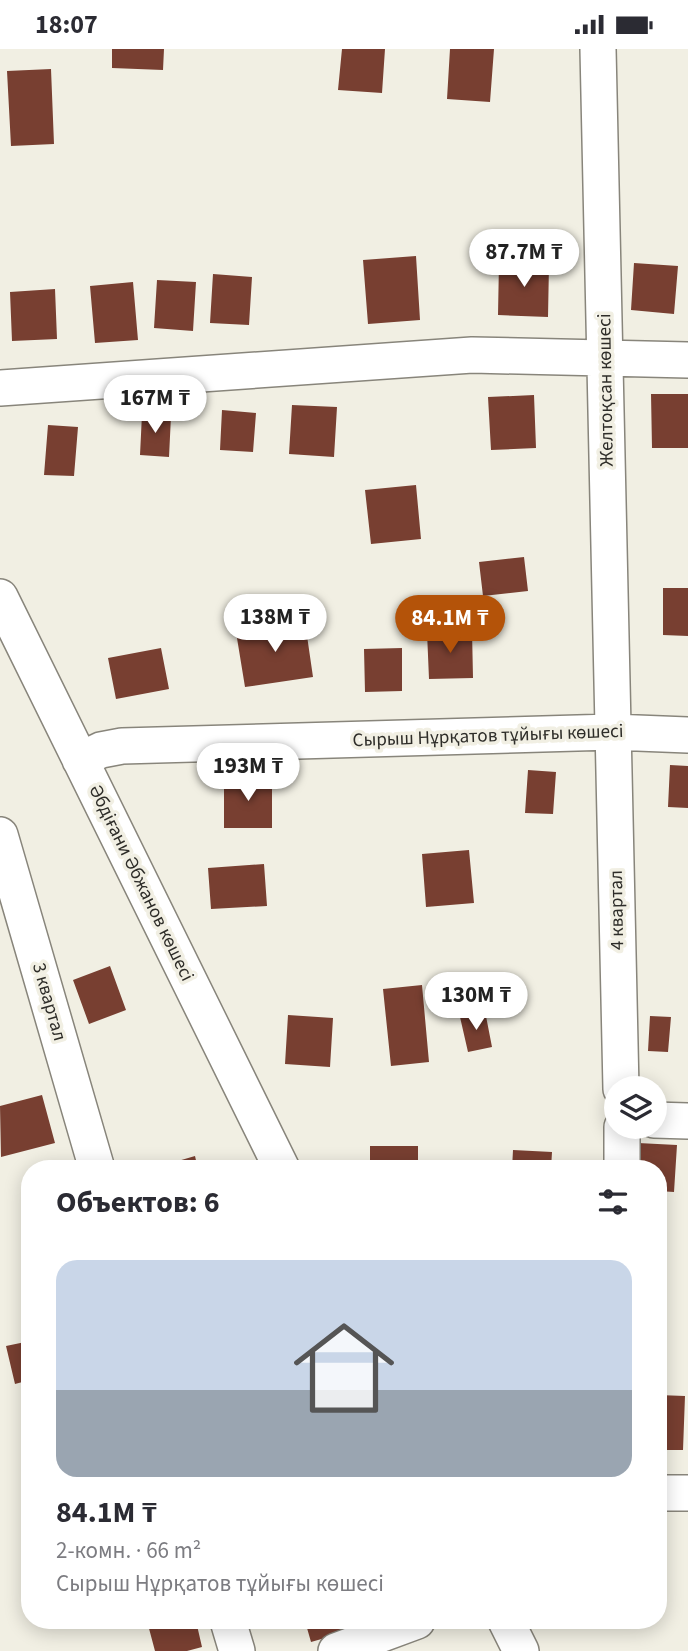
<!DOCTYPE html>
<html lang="ru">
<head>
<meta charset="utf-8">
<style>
  body { margin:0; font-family:"Source Sans 3",sans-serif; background:#f2f2f3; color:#2b2b33; height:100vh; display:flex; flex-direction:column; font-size:26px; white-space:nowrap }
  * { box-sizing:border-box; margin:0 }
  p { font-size:23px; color:#7c7c81 }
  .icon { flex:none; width:38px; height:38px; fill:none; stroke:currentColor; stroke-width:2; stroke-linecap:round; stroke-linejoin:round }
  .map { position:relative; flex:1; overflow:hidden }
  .details { position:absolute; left:21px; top:1111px; width:646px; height:469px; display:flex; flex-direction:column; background:#fff; border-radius:28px; box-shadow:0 4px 18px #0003 }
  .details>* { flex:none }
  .buttons { position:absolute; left:604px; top:1027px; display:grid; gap:14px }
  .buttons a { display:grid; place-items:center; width:63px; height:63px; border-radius:50%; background:#fff; box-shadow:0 4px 18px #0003; font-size:35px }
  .price { position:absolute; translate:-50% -60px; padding:0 16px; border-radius:24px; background:#fff; color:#222; font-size:23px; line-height:46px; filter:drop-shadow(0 2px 4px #0008) }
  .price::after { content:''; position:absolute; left:50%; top:42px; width:21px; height:16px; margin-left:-10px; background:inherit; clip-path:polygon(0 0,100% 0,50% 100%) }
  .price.current { background:#b45309; color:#fff }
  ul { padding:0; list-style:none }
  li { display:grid; align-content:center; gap:14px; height:371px; padding:0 35px }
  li+li { border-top:2px solid #e1e1e2 }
  li span { display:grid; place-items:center; height:217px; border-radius:21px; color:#555 }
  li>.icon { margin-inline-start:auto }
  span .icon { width:126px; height:126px; fill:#fffc; stroke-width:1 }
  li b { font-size:30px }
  h2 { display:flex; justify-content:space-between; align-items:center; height:84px; padding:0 35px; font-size:30px }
  .status { display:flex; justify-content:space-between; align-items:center; height:49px; padding:0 35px; background:#fff; direction:ltr }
  .status svg { height:19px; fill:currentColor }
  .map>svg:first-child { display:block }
</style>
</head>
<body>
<div class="status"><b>18:07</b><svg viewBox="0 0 49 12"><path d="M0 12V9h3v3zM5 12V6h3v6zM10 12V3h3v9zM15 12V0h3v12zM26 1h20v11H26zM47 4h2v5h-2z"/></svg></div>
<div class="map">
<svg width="688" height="1602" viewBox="0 0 688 1602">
  <rect width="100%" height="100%" fill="#f1efe3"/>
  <!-- building -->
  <path fill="#783f31" d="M112 0H164L163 21 112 19Z
    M342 0H385L382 44 338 41Z
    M450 0H494L490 53 447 50Z
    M51 20 54 95 11 97 7 22Z
    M416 207 420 271 368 275 363 211Z
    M499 213 549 215 548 268 498 266Z
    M634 214 678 217 674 265 631 261Z
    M213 225 252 228 249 276 210 274Z
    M157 231 196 233 193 282 154 279Z
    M133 233 138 291 95 294 90 237Z
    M55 240 57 290 12 292 10 243Z
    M651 345H688V399H652Z
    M534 346 536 399 491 401 488 348Z
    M292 356 337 358 334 408 289 405Z
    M222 361 256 364 253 403 220 401Z
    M142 365 171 367 169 408 140 406Z
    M48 376 78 378 74 427 44 426Z
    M416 436 421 490 371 495 365 441Z
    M524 508 528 542 483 547 479 513Z
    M663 539H688V587L663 586Z
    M305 573 313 628 245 638 236 583Z
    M472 581 473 629 429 630 427 583Z
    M161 599 169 640 116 650 108 609Z
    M402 599V642L365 643 364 600Z
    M670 716 688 717V759L668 758Z
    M528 721 556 723 553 765 525 764Z
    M224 728H272V779H224Z
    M469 801 474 854 426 858 422 805Z
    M264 815 267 857 211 860 208 819Z
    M110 917 126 961 89 975 73 931Z
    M422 936 429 1013 391 1017 383 940Z
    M485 962 492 998 468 1003 460 968Z
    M288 966 333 969 330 1018 285 1015Z
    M650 967 671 968 668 1003 648 1002Z
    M42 1046 55 1094 1 1108 0 1057Z
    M638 1094 677 1096 674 1143 658 1142V1120H636Z
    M370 1097H418V1120H370Z
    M513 1101 552 1103 551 1120H512Z
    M195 1107 198 1120H154V1119Z
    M30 1292V1331L15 1335 6 1297Z
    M658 1346 685 1347 683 1401H658Z
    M147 1572H196L202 1598 187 1602H155Z
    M305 1572H358L360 1579 311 1593Z"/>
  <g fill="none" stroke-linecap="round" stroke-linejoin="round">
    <defs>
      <path id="minor" d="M598 0 621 1040
        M0 339 472 306 688 311
        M0 548 282 1120
        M80 711 101 701 122 697 612 683 688 686
        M0 786 97 1120
        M654 1071 688 1072
        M622 1120V1078
        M658 1444H688
        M228 1572 237 1602
        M506 1572 521 1602
        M336 1602 417 1572"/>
    </defs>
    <!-- minor casing -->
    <use href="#minor" stroke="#88857b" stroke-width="38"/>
    <!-- minor -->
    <use href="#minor" stroke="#fff" stroke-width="35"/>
  </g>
  <g text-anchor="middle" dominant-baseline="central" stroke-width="7" stroke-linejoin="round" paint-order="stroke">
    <!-- street labels -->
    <g font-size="19" fill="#2e2d29" stroke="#f1efe3">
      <text transform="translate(606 341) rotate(-91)">Желтоқсан көшесі</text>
      <text transform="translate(488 687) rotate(-2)">Сырыш Нұрқатов тұйығы көшесі</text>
      <text transform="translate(141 834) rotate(64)">Әбдіғани Әбжанов көшесі</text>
      <text transform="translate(617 861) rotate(-91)">4 квартал</text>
      <text transform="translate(49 953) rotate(74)">3 квартал</text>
    </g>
  </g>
</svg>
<div class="buttons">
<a><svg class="icon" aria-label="layers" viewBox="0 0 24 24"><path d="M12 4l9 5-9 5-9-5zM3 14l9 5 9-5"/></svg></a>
</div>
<b class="price" style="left:524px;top:240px">87.7M ₸</b>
<b class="price" style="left:155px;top:386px">167M ₸</b>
<b class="price" style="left:275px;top:605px">138M ₸</b>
<b class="price current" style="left:450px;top:606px">84.1M ₸</b>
<b class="price" style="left:248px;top:754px">193M ₸</b>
<b class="price" style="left:476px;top:983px">130M ₸</b>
<section class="details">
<h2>Объектов: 6<svg class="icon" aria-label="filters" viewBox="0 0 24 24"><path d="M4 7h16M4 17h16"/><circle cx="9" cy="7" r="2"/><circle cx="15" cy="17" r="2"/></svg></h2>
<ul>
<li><span style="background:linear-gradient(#c9d6e8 60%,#9aa5b1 0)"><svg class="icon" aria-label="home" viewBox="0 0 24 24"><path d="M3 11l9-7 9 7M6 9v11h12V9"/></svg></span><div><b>84.1M ₸</b><p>2-комн. · 66 m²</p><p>Сырыш Нұрқатов тұйығы көшесі</p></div></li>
</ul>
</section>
</div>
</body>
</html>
